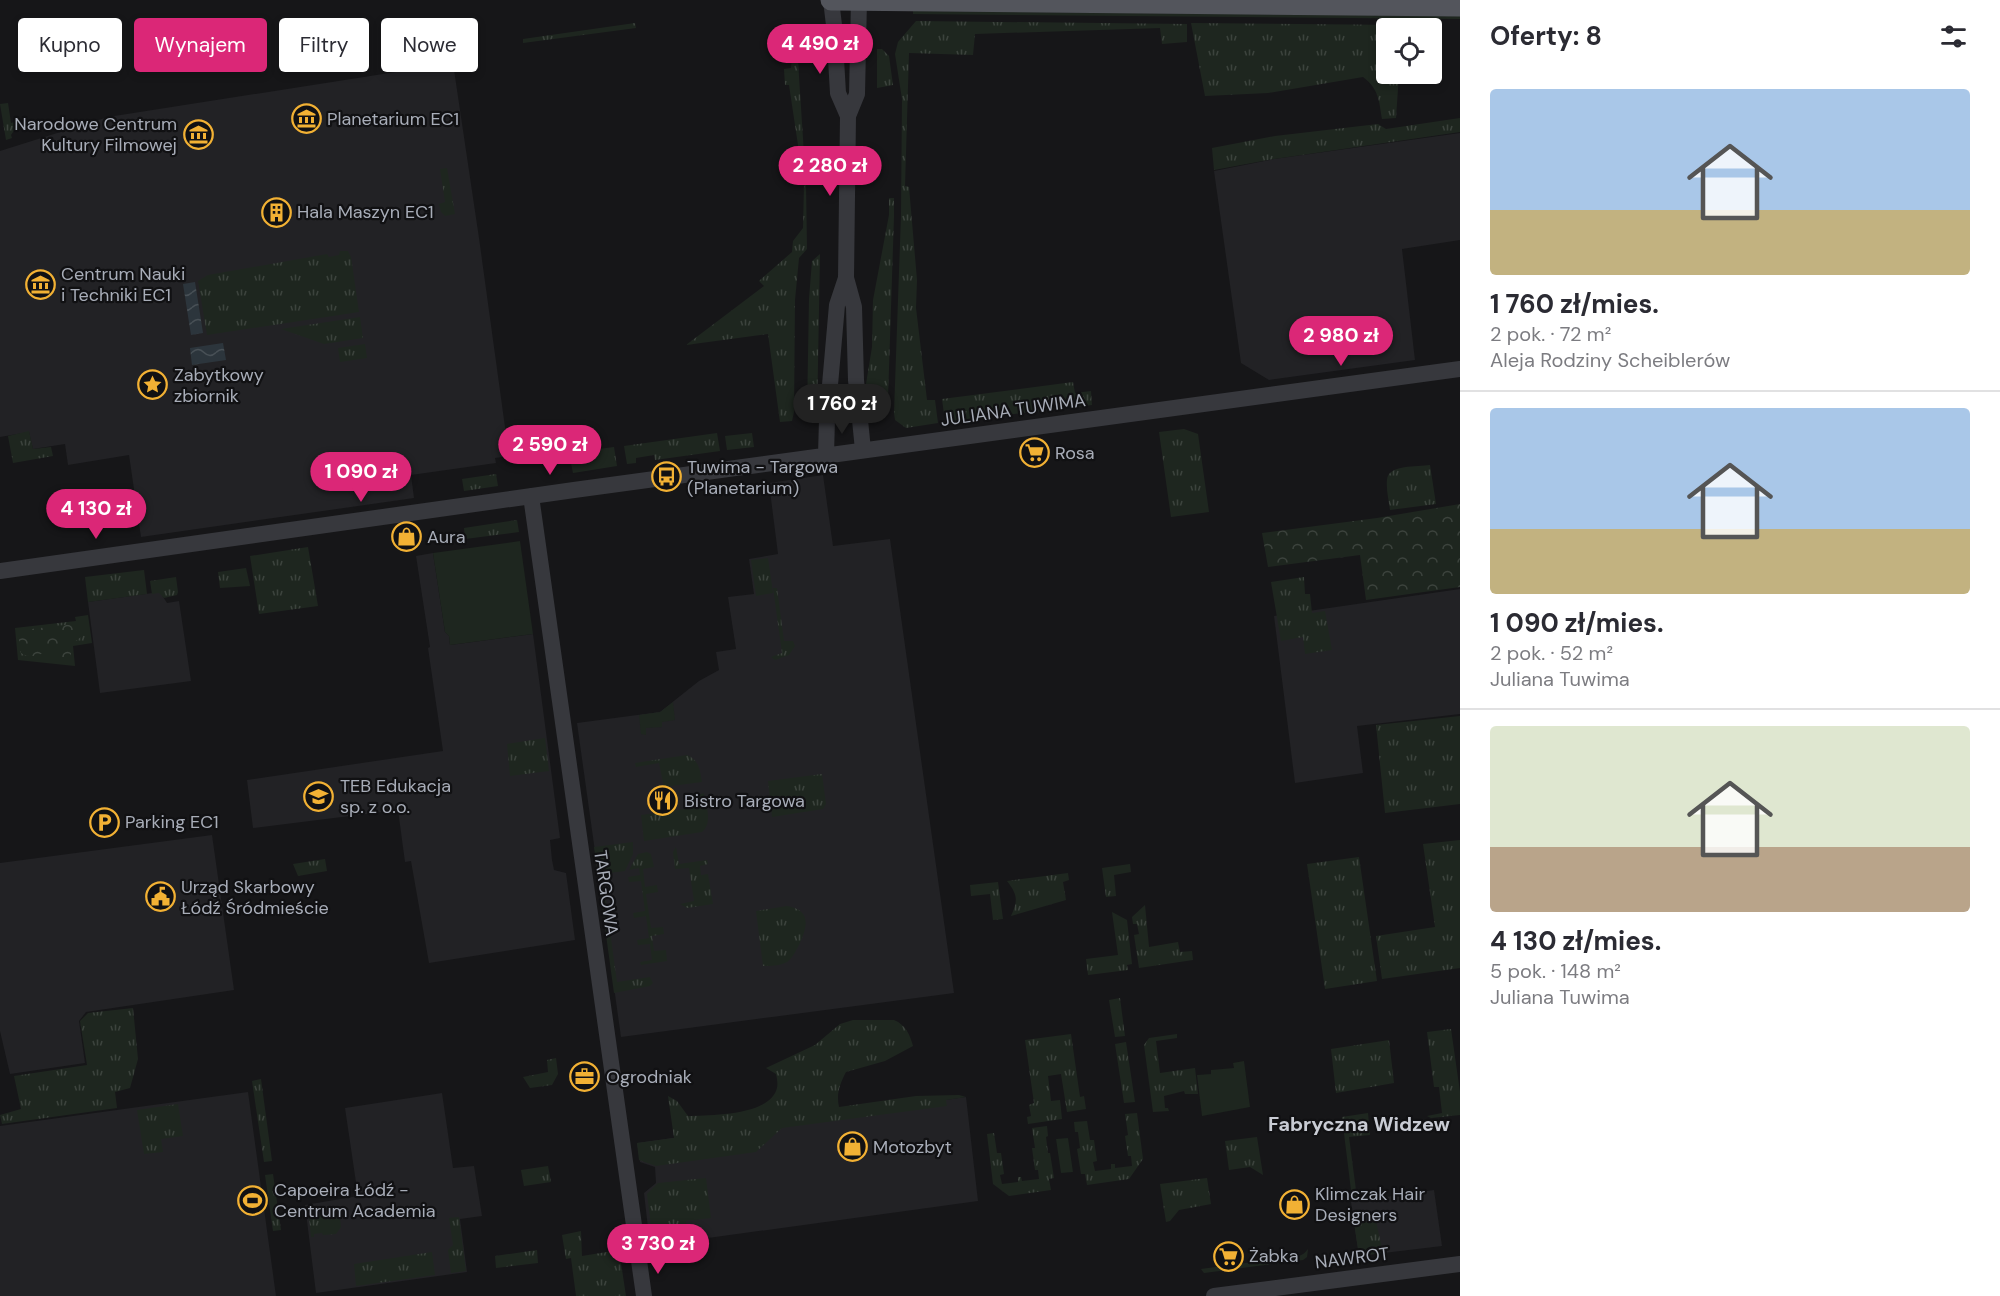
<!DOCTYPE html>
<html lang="pl">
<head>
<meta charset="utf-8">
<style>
  body { margin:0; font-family:"DM Sans",sans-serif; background:#f2f2f3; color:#2b2b33; height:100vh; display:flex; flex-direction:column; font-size:22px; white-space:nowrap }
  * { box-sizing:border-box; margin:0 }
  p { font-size:20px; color:#7c7c81 }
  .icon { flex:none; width:33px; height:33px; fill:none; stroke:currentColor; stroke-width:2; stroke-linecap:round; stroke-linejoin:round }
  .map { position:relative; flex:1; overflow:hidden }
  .drawer { display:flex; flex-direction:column; background:#fff; width:540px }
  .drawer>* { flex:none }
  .top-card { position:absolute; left:18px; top:18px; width:570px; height:54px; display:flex; gap:12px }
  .tools { position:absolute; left:1376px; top:18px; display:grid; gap:12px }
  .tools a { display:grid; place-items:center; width:66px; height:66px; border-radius:6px; background:#fff; box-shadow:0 3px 9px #0003; font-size:30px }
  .price { position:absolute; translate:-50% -51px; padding:0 14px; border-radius:21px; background:#db2777; color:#fff; font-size:20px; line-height:39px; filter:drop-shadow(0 2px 3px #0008) }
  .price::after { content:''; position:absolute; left:50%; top:36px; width:18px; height:14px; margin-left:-9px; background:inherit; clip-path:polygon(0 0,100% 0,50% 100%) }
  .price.active { background:#222; color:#fff }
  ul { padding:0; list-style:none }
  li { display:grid; align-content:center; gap:12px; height:318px; padding:0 30px }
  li+li { border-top:2px solid #e1e1e2 }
  li span { display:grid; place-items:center; height:186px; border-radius:6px; color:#555 }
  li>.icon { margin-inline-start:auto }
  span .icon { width:108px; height:108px; fill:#fffc; stroke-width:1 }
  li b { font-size:26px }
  h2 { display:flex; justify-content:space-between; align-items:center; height:72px; padding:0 30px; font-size:26px }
  .chip { padding:0 21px; border-radius:6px; background:#fff; box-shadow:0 3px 9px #0003; font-size:21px; line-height:54px }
  .chip.active { background:#db2777; color:#fff }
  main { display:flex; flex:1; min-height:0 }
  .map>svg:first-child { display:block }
</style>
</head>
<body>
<main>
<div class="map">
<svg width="1460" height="1296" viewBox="0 0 1460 1296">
  <defs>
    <pattern id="grass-tufts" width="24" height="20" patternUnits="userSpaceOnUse" patternTransform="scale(1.5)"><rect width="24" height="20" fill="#1e261f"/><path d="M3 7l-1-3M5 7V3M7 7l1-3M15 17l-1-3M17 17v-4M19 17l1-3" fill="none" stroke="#3c433d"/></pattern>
    <pattern id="forest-crowns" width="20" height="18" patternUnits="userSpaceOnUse" patternTransform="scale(1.5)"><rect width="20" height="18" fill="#1e261f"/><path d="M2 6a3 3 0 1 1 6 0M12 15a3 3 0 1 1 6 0" fill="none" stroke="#3c433d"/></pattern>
    <pattern id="water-waves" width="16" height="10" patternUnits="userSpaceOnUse" patternTransform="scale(1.5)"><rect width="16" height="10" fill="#2c353c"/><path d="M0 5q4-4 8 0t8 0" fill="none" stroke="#485056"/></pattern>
  </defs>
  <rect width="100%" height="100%" fill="#161618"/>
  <!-- built -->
  <path fill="#222225" d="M453 63 479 238 509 456 495 458 496 463 411 475 414 498 141 537 129 455 68 465 65 444 33 449 29 432 0 437V151L108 117Z
    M1460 133V240L1402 249 1415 360 1269 380 1241 363 1214 171 1274 159Z
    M823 475 833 546 890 539 954 993 621 1037 577 723 660 712 699 681 719 670 716 652 736 649 728 597 754 594 749 559 778 554 769 483Z
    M433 553 445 632 449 636 450 645 533 634 560 838 550 840 552 860 554 870 566 873 575 940 429 963 411 861 405 862 398 810 253 828 247 780 443 751 428 648 430 647 416 556Z
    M1460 589V714L1357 726 1363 773 1295 783 1274 616Z
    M160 592 167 603 179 601 191 681 100 693 88 602Z
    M212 835 234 990 86 1012 79 1021 85 1063 10 1074 0 1031V863Z
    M248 1092 276 1296H0V1126Z
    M442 1093 453 1168 474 1166 482 1216 460 1219 467 1272 316 1293 305 1205 358 1196 345 1108Z
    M966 1097 978 1201 650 1246 644 1193 656 1183 655 1167 640 1162 637 1143Z
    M1434 1190 1442 1246 1367 1255 1358 1249 1351 1202Z"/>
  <!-- grass -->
  <path fill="url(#grass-tufts)" d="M913 11 1460 16V19L913 14Z
    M916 21 1187 24V42L1162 44 1160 28 975 34 973 55 909 53 905 186 909 187 917 280 916 308 927 400H935L938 423 906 428 895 420 894 413 901 216 902 99 895 54 898 42Z
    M635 23 636 28 523 43V39Z
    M1191 23 1403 25V28H1386V74H1399L1396 118 1382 119C1379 101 1379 89 1363 77L1268 93 1205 96Z
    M793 47 800 49 798 61 806 185 807 249 799 258 795 300 794 412 792 421 780 422 768 334 686 345 764 286 759 281 792 252 793 241 803 228 804 185 789 85H785L784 69 791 68Z
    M877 49H882L889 56 893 85 877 88Z
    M8 103 11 123 21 120 28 123 32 121V130L28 131 21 128 15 129 11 135 12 138 6 140 0 104Z
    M1460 118V132L1274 159 1214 170 1212 148 1275 136 1378 124 1386 129Z
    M447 168 455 214 445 216 441 212 439 204 445 202 440 169Z
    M889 198H894V216L888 399 877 410 868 412 866 384 872 347 873 300 889 215Z
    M340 251H348L351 257 359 312 207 335 198 281 208 275 327 254 329 257 339 255Z
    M820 254 817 418 811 419 807 414 809 299 812 261Z
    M360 317 363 338 324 344 281 329Z
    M365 344 367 358 340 362 338 348Z
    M1073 382 1075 393 1091 391 1092 405 945 422 942 399Z
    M1184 429 1198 434 1209 512 1171 517 1159 432Z
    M29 431 33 449 51 447 53 456 13 463 8 436Z
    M717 433 720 451 655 460 654 455 636 458V463L627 464 624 446Z
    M752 433 754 447 727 450 725 436Z
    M614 447 617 466 573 473 569 453Z
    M1430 465 1436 504 1390 510C1389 501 1386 490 1387 480 1388 464 1418 467 1430 465Z
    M496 474 498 486 464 491 462 479Z
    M517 520 519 532 465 539 464 528Z
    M308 547 318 606 259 614 250 556Z
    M768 558 773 593 756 596 751 560Z
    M246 568 250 586 220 588 218 572Z
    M144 570 147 594 88 602 85 577Z
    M176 577 178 592 177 595 164 598 159 593 152 594 150 581Z
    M1304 577 1305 594H1310L1312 613 1325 611 1332 650 1305 654 1303 637 1281 641 1271 582Z
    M773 588H777L784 641H793L795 646 789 655 775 660 771 657 782 653Z
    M88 615 92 643 73 646 75 666 18 660 15 628 76 621 75 617Z
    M1460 716V804L1385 813 1376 725Z
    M545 738 549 771 510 776 507 744Z
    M687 755C699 760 700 770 702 782L664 787 659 763 636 767 635 763Z
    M822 774 826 804 823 809 772 817 768 781Z
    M704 793C706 806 713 823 702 832L644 841 641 815 699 807 698 795Z
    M1460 840V968L1382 979 1376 936 1435 927 1423 844Z
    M633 842V854L625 871 602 874 617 982 650 977 653 983 650 986 614 993 594 847Z
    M676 847 679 864 707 860 708 864 700 866 701 875 708 874 713 904 687 908 680 904 694 901 689 868 675 869 673 852Z
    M647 852 651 854 654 867 643 869 645 887 657 885 658 892 646 894 651 928 663 927 664 934 652 936 654 951 666 950 667 961 641 965 640 962 652 960 650 944 638 945 637 940 649 938 646 916 634 918 633 913 645 911 641 881 629 882 628 877 640 875 639 868 629 870 638 854Z
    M1359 857 1377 981 1325 989 1307 864Z
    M325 859 327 871 298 876 293 864Z
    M1130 864 1131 872 1114 875 1116 896 1106 897 1102 868Z
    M1068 873 1069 880 1063 882 1066 900 1011 916C1018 901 1018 895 1007 881Z
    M998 882 1003 919 993 920 990 894 971 896 970 885Z
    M1145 905 1149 947 1178 942 1180 952 1192 951 1193 960 1139 968 1134 935 1139 934 1137 924H1133L1132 917Z
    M787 906C813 910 807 929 798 947 795 952 792 959 787 962 780 966 770 966 763 966L756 911Z
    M1112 912 1127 920 1132 964 1127 965 1128 970 1088 975 1086 959 1118 955Z
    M1120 998 1125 1036 1115 1037 1109 1000Z
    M133 1008 138 1059 130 1088 115 1092 117 1108 2 1124 0 1115 21 1109 14 1076 87 1065 80 1021 88 1013Z
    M853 1020H894C906 1025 910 1035 913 1046L885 1061 846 1072C840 1084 836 1093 839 1107L916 1096 959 1095 966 1097 946 1100 947 1106 782 1128 756 1152 656 1166 639 1160 637 1143 674 1138 668 1096 677 1101 688 1116C711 1115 770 1116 777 1088 778 1084 777 1078 776 1074L766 1068 815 1045 840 1024Z
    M1451 1029 1460 1092V1115L1431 1118 1427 1116 1442 1113 1439 1087H1434L1427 1032Z
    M1071 1034 1080 1097 1084 1096 1086 1109 1067 1112 1061 1074 1048 1076 1051 1101 1060 1100 1062 1119 1028 1124 1027 1117 1031 1116 1029 1105 1034 1103 1025 1040Z
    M1177 1034V1038L1156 1041 1160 1073 1195 1068 1198 1094H1185L1184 1091 1164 1096 1165 1108H1168L1169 1111 1153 1112 1144 1045 1149 1038Z
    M1389 1040 1394 1083 1336 1093 1331 1049Z
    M1126 1042 1135 1102 1124 1103 1115 1044Z
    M556 1058 558 1074 552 1085 530 1088 523 1077 548 1072 547 1060Z
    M261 1079 272 1161 264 1162 252 1081Z
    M178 1104 183 1136 161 1139 163 1152 144 1154 137 1110Z
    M1137 1113 1143 1159 1129 1179 1087 1185 1085 1174H1081L1077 1149 1080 1148 1078 1132H1075L1074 1122 1087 1121 1090 1140H1094L1097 1161 1093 1162 1095 1171 1111 1169V1164H1115V1168L1132 1166 1131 1156H1128L1125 1136 1128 1135 1125 1114Z
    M1368 1113 1370 1135 1349 1137 1357 1198H1352L1342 1117Z
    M1047 1126 1048 1136 1046 1137 1048 1153H1050L1054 1178 1049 1179 1051 1190 1009 1196 993 1184 987 1134 994 1133 997 1153H1001L1004 1174 1000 1175 1002 1184 1018 1182V1177H1021L1022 1181 1039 1179 1038 1170H1035L1032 1148H1035L1032 1128Z
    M1257 1137 1263 1175 1250 1167 1229 1170 1225 1141Z
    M548 1166 551 1182 524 1186 521 1170Z
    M273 1174 281 1230 273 1231 265 1175Z
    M706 1178 711 1218 686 1221 688 1238 653 1242 647 1194 658 1183Z
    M1207 1178 1211 1204 1179 1210 1170 1221 1166 1222 1160 1184Z
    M333 1214 340 1217 341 1227 336 1234 323 1235 322 1233 314 1234V1237H311L309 1217Z
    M459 1217 466 1271 451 1273 448 1250 453 1245 449 1218Z
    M1376 1221 1383 1253 1367 1255 1358 1249 1354 1223Z
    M581 1231 582 1256 619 1250 626 1296H576L571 1258 566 1259 562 1235Z
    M1308 1249 1307 1257 1303 1260 1204 1273 1201 1269 1283 1258V1254C1293 1258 1302 1258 1308 1249Z
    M537 1250 538 1263 496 1268 495 1256Z
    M432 1252 435 1275 356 1286 354 1264Z"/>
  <!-- forest -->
  <path fill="url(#forest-crowns)" d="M1460 504V587L1366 600 1360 555 1268 567 1262 533 1377 518Z
    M83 623 86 627 84 635 71 644V661L66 663 60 660 49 651C38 655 31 659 21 653L18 633 23 630Z"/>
  <!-- green -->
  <path fill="#1e261f" d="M520 541 533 634 450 645 449 636 445 632 433 553Z
    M673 702 675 720 662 722V727L646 728V735L641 734 639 715 660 712Z
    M1244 1061 1250 1107 1202 1116 1197 1075 1211 1074V1070L1234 1068 1233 1063Z
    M1068 1138 1073 1172 1061 1173 1056 1139Z"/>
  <!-- water -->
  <path fill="url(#water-waves)" d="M195 282 203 333 191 335 183 284Z
    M223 343 226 360 192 365 190 348Z"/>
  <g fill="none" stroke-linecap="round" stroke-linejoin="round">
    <!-- minor -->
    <path stroke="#37383d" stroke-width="16" d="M831 0 834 25 838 93 848 116 846 278 854 307 856 380 863 450
      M848 116 857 94 859 0
      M826 455 827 419 837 305 846 278
      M531 496 644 1296
      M0 571 574 490 1460 369
      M1214 1296 1460 1264"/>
    <!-- major -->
    <path stroke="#53555c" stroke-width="21" d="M831 0 1460 6"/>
  </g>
  <!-- icons -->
  <defs>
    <symbol id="museum-ring" viewBox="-11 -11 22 22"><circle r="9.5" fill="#111113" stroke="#f2b134" stroke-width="1.5"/><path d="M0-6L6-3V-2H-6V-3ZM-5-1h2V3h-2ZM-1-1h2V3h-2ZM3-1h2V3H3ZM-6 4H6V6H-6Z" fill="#f2b134"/></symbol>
    <symbol id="building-ring" viewBox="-11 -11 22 22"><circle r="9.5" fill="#111113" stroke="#f2b134" stroke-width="1.5"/><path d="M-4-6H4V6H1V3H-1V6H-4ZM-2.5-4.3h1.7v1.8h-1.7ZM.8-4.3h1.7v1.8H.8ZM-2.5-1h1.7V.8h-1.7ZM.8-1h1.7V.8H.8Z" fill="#f2b134"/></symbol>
    <symbol id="sight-ring" viewBox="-11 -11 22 22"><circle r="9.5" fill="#111113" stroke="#f2b134" stroke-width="1.5"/><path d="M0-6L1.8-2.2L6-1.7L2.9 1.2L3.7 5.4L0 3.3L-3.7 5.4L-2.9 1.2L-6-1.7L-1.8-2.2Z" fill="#f2b134"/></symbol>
    <symbol id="supermarket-ring" viewBox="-11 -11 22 22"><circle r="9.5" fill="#111113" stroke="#f2b134" stroke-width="1.5"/><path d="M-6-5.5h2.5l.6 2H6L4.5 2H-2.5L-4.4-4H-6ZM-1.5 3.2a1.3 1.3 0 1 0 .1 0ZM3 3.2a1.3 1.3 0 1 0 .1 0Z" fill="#f2b134"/></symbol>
    <symbol id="bus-ring" viewBox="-11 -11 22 22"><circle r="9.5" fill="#111113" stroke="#f2b134" stroke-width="1.5"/><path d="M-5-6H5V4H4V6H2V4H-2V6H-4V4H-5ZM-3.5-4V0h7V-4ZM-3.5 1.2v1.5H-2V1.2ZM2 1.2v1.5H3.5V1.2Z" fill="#f2b134"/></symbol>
    <symbol id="shop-ring" viewBox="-11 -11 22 22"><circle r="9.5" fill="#111113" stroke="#f2b134" stroke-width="1.5"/><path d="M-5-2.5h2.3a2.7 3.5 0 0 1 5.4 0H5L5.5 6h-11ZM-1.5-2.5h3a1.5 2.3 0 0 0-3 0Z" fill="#f2b134"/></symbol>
    <symbol id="university-ring" viewBox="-11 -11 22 22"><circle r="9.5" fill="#111113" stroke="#f2b134" stroke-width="1.5"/><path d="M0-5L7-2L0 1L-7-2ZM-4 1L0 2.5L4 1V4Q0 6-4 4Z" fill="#f2b134"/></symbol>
    <symbol id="restaurant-ring" viewBox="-11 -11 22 22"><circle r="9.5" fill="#111113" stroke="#f2b134" stroke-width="1.5"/><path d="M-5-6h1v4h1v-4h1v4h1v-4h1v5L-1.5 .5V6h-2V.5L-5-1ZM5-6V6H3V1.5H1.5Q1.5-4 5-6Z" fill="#f2b134"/></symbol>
    <symbol id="parking-ring" viewBox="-11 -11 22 22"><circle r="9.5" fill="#111113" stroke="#f2b134" stroke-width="1.5"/><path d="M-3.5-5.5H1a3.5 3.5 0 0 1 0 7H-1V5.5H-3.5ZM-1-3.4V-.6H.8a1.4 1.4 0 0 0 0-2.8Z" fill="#f2b134"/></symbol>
    <symbol id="civic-ring" viewBox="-11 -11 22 22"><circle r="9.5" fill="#111113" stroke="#f2b134" stroke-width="1.5"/><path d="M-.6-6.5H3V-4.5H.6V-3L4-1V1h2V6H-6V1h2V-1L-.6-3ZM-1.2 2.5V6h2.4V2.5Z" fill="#f2b134"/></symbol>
    <symbol id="office-ring" viewBox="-11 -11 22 22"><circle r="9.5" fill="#111113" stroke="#f2b134" stroke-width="1.5"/><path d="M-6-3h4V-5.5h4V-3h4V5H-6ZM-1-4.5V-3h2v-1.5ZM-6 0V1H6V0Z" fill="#f2b134"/></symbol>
    <symbol id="stadium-ring" viewBox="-11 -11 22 22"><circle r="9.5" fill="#111113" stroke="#f2b134" stroke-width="1.5"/><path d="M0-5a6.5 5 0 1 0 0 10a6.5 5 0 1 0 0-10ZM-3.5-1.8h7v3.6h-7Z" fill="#f2b134"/></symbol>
  </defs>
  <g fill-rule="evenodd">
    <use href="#museum-ring" x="290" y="102" width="33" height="33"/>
    <use href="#museum-ring" x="182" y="118" width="33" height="33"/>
    <use href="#building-ring" x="260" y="196" width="33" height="33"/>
    <use href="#museum-ring" x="24" y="268" width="33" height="33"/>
    <use href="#sight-ring" x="136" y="368" width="33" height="33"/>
    <use href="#supermarket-ring" x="1018" y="436" width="33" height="33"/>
    <use href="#bus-ring" x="650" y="460" width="33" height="33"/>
    <use href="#shop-ring" x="390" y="520" width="33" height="33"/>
    <use href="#university-ring" x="302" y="780" width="33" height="33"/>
    <use href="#restaurant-ring" x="646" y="784" width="33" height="33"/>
    <use href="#parking-ring" x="88" y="806" width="33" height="33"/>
    <use href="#civic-ring" x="144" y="880" width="33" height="33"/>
    <use href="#office-ring" x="568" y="1060" width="33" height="33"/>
    <use href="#shop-ring" x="836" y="1130" width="33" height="33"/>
    <use href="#stadium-ring" x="236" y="1184" width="33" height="33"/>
    <use href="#shop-ring" x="1278" y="1188" width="33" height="33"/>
    <use href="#supermarket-ring" x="1212" y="1240" width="33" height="33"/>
  </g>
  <g text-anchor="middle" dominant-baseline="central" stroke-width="4.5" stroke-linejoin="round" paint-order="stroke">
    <!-- poi labels -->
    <g font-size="18" fill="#a8adb8" stroke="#111113" text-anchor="start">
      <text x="327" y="119">Planetarium EC1</text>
      <text x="177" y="124" text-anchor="end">Narodowe Centrum<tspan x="177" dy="21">Kultury Filmowej</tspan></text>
      <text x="297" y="212">Hala Maszyn EC1</text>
      <text x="61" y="274">Centrum Nauki<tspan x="61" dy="21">i Techniki EC1</tspan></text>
      <text x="174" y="375">Zabytkowy<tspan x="174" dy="21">zbiornik</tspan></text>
      <text x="1055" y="453">Rosa</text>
      <text x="687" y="467">Tuwima - Targowa<tspan x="687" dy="21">(Planetarium)</tspan></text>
      <text x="427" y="537">Aura</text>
      <text x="340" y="786">TEB Edukacja<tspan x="340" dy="21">sp. z o.o.</tspan></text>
      <text x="684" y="801">Bistro Targowa</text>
      <text x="125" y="822">Parking EC1</text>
      <text x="181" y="887">Urząd Skarbowy<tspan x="181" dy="21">Łódź Śródmieście</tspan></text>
      <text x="606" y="1077">Ogrodniak</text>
      <text x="873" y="1147">Motozbyt</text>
      <text x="274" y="1190">Capoeira Łódź -<tspan x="274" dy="21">Centrum Academia</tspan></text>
      <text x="1315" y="1194">Klimczak Hair<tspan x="1315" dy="21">Designers</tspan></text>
      <text x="1249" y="1256">Żabka</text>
    </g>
    <!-- street labels -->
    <g font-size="18" fill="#a8adb8" stroke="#111113">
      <text transform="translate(1013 410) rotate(-8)">JULIANA TUWIMA</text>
      <text transform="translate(606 893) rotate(82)">TARGOWA</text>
      <text transform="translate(1352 1258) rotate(-7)">NAWROT</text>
    </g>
    <!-- neighbourhood labels -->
    <g font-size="20" font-weight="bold" fill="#c9ccd4" stroke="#111113">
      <text x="1359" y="1124">Fabryczna Widzew</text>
    </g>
  </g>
</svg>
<div class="tools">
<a><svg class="icon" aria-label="locate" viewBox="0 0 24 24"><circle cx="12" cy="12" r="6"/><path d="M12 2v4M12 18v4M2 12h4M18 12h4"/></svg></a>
</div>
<b class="price" style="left:820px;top:75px">4 490 zł</b>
<b class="price" style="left:830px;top:197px">2 280 zł</b>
<b class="price" style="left:1341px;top:367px">2 980 zł</b>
<b class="price active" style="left:842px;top:435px">1 760 zł</b>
<b class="price" style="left:550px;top:476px">2 590 zł</b>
<b class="price" style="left:361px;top:503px">1 090 zł</b>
<b class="price" style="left:96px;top:540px">4 130 zł</b>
<b class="price" style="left:658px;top:1275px">3 730 zł</b>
<div class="top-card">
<a class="chip">Kupno</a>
<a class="chip active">Wynajem</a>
<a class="chip">Filtry</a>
<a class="chip">Nowe</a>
</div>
</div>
<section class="drawer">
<h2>Oferty: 8<svg class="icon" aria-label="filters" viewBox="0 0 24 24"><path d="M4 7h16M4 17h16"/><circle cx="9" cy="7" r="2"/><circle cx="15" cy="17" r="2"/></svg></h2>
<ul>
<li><span style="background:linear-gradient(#a9c7e8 65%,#c2b280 0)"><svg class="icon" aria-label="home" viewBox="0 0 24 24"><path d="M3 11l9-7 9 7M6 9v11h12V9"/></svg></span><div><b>1 760 zł/mies.</b><p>2 pok. · 72 m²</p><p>Aleja Rodziny Scheiblerów</p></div></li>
<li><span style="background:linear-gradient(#a9c7e8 65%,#c2b280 0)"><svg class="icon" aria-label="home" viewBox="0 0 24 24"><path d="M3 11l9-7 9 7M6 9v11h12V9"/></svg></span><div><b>1 090 zł/mies.</b><p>2 pok. · 52 m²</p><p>Juliana Tuwima</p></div></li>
<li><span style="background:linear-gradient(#dfe7d0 65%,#b9a48a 0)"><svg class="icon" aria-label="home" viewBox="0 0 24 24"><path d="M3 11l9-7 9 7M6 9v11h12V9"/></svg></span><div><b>4 130 zł/mies.</b><p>5 pok. · 148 m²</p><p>Juliana Tuwima</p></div></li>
</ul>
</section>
</main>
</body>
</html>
